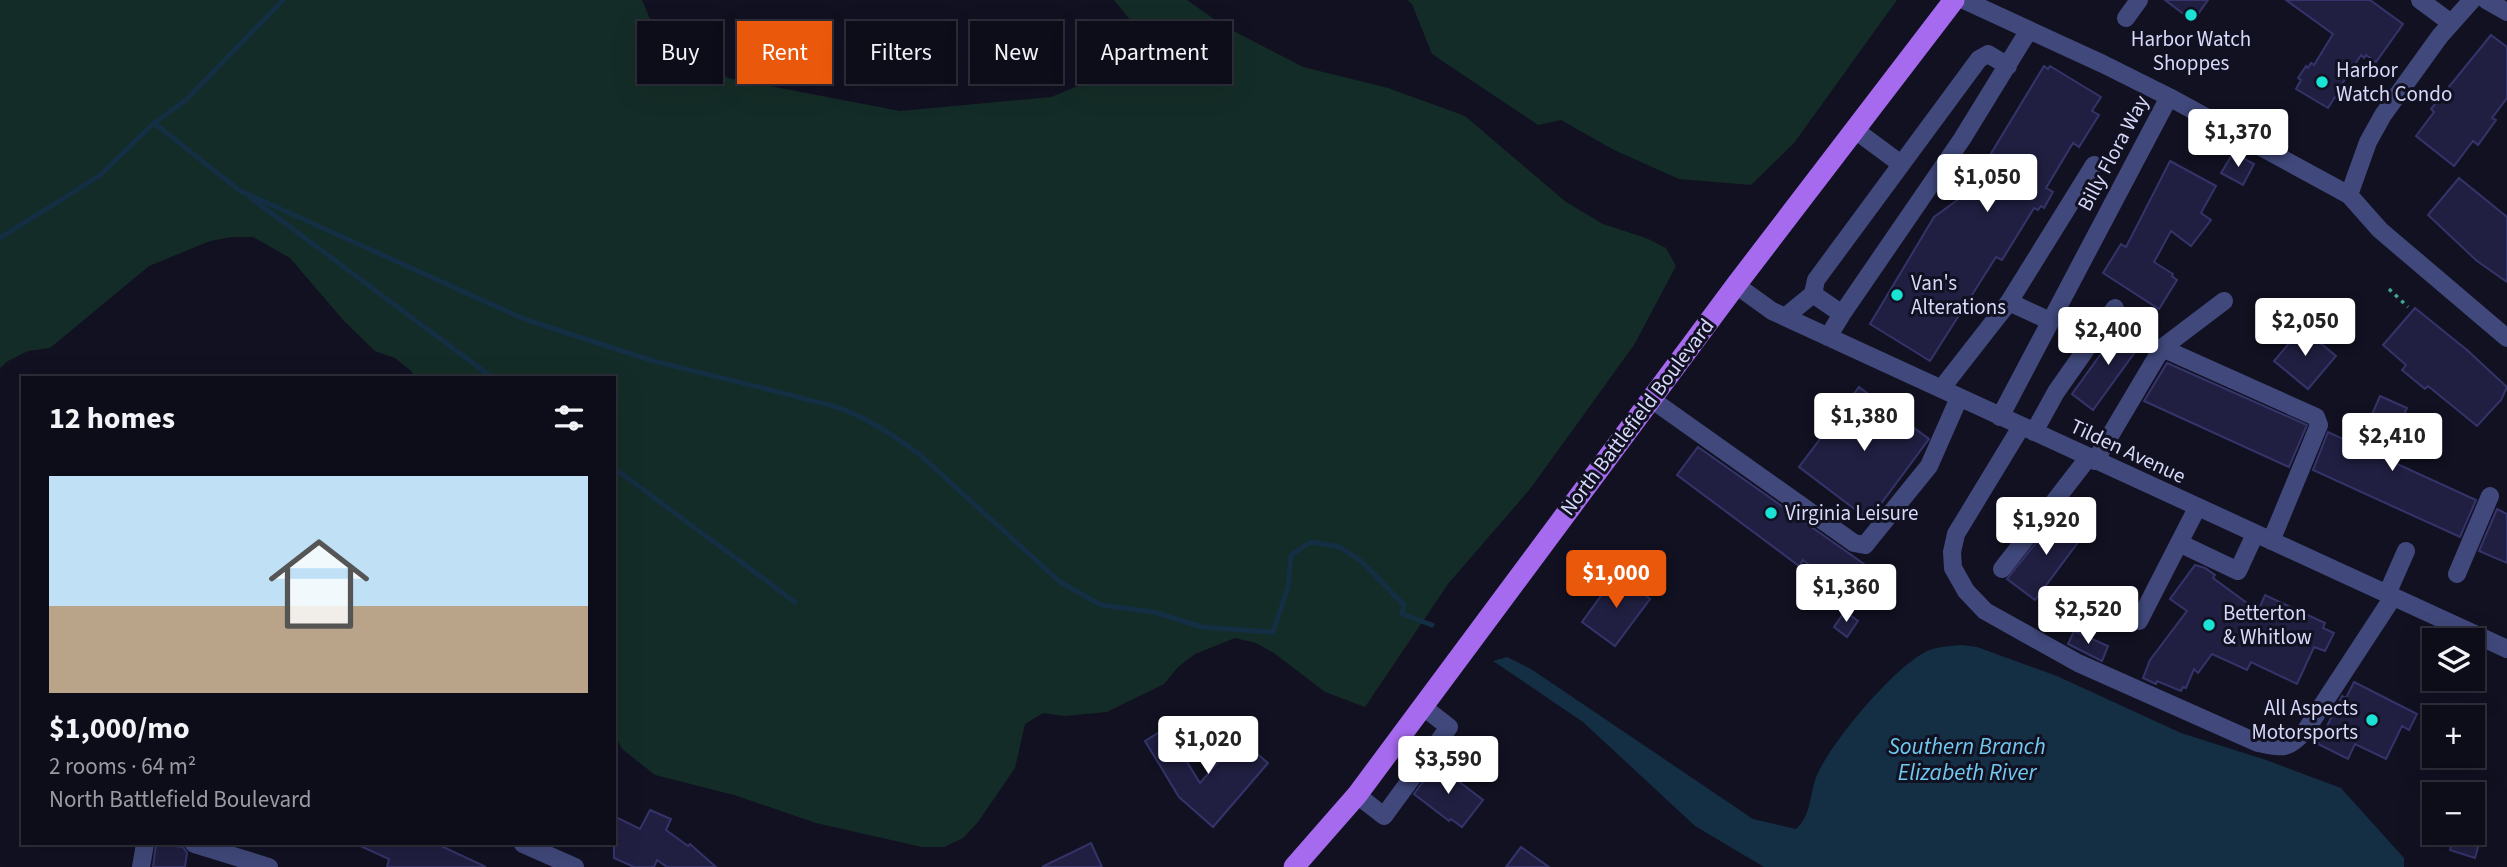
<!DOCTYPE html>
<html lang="en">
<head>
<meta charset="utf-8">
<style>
  body { margin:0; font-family:"Source Sans 3",sans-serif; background:#161623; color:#f1f3f6; height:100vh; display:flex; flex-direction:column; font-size:26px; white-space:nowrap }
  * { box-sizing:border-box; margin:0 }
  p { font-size:23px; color:#9a9ca2 }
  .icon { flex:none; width:38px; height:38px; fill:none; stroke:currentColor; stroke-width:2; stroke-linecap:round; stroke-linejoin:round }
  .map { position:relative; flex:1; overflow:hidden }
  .drawer { position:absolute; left:21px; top:376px; width:595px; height:469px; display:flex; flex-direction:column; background:#0d0d1a; border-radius:0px; box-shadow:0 7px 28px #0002,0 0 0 2px #2d2d39 }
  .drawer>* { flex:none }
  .banner { position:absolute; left:637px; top:21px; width:665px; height:63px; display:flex; gap:14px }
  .tools { position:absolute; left:2422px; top:628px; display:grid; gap:14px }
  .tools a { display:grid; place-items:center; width:63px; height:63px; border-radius:0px; background:#0d0d1a; box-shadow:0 7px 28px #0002,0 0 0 2px #2d2d39; font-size:35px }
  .price { position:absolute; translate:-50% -60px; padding:0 16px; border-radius:7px; background:#fff; color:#222; font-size:23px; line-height:46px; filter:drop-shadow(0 2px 4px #0008) }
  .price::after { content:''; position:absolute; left:50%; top:42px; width:21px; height:16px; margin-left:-10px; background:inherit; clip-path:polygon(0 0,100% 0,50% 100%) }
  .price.on { background:#ea580c; color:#fff }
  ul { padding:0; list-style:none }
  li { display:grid; align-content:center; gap:14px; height:371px; padding:0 28px }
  li span { display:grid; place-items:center; height:217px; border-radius:0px; color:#555 }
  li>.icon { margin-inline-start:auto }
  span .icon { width:126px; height:126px; fill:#fffc; stroke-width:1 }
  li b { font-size:30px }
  h2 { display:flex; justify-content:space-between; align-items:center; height:84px; padding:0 28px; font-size:30px }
  .chip { padding:0 24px; border-radius:0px; background:#0d0d1a; box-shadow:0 7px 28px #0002,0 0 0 2px #2d2d39; font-size:24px; line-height:63px }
  .chip.on { background:#ea580c; color:#fff }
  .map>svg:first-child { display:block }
</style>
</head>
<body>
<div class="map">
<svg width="2507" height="867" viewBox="0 0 2507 867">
  <rect width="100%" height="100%" fill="#112"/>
  <!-- green -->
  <path fill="#142c27" d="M0 0H642L650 19 728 78 900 111 1051 97 1124 67 1142 54 1147 41 1114 0H1187L1224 26 1303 67 1388 88 1465 116 1566 202 1603 224 1646 238 1666 248 1676 266 1634 345 1530 489 1448 584 1365 707 1325 692 1274 653 1256 643 1235 638 1195 654 1178 667 1164 684 1107 712 1064 716 1043 713 1025 724 1015 768 978 822 963 838 944 847H922L816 823 734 795 655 775 622 749 614 733V378H416L411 371 395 358 375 351 344 321 290 258 253 237H232L210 241 149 266 50 348 28 351 8 361 0 368Z
    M1407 0H1897L1794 143 1751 185 1679 179 1614 150 1561 120 1538 125 1432 54 1412 4Z"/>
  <!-- water -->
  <path fill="#142e43" d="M1963 645 1977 647 2057 676 2181 733 2266 760 2341 788 2404 858V867H1764L1695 826 1583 722 1493 661 1507 657 1531 669 1753 819 1796 829C1812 815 1809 794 1817 775 1831 743 1891 671 1922 654 1934 646 1949 646 1963 645Z"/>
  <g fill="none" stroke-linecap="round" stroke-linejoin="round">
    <!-- stream -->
    <path stroke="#142e43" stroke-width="5" d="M154 123 243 193
      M241 191 524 319 650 360 791 395C805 401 819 401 833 406 861 414 896 437 919 454L1060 582 1101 605 1154 612 1202 627 1273 632 1288 587 1291 555 1311 542 1340 547 1361 561 1404 605 1402 614 1432 625
      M251 198 493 378
      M0 238 99 176 154 123 186 100 283 0
      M614 468 795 602"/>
  </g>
  <!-- building -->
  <path fill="#201f41" stroke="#35346a" stroke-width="2" d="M2165 0H2208L2193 21Z
    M2286 0H2370L2403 24 2376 62 2366 55 2364 58 2361 55 2342 84 2348 87 2340 100 2335 97 2328 108 2296 89 2301 80 2298 78 2306 66 2308 68 2311 63 2314 65 2333 34Z
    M2491 35 2507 47V98L2492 118 2496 120 2478 145 2473 141 2454 166 2416 136 2434 112 2431 109Z
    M2044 66 2048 69 2050 66 2101 97 2092 111 2099 115 2079 147 2073 143 2046 188 2053 192 2044 208 2041 206 2038 210 2034 208 2002 260 1996 257 1930 361 1870 324 1934 217 1967 193Z
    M2233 153 2254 164 2243 185 2221 173Z
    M2170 161 2216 186 2201 213 2211 220 2191 246 2171 231 2154 262 2173 274 2172 276 2177 280 2159 309 2103 273 2121 244 2126 247Z
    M2459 178 2507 217V282L2477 261 2428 215Z
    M2415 308 2467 350 2507 387 2501 400 2477 426 2428 386 2425 389 2402 370 2406 365 2383 345Z
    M2119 324 2143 341 2093 410 2072 394 2108 344 2106 342Z
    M2302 328 2336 356 2308 389 2274 361Z
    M2167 363 2307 425 2289 467 2144 401Z
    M1859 387 1929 439 1869 520 1799 467Z
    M2380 396 2407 408 2384 458 2476 500 2460 537 2313 470 2328 432 2358 446Z
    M1698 447 1864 564 1842 592 1803 560 1799 566 1677 475Z
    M2497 509 2507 514V563L2479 551Z
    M2059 514 2085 533 2035 600 2007 579Z
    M2195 565 2205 568 2215 575 2213 578 2258 611 2265 595 2325 623 2323 628 2334 633 2325 651 2314 647 2297 684 2251 662 2247 670 2212 654 2198 673 2194 669 2186 688 2183 687 2181 691 2157 681 2156 684 2143 678 2150 660 2187 611 2170 599Z
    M1617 574 1650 599 1615 646 1582 622Z
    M1845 611 1858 621 1847 637 1834 627Z
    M2074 631 2108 646 2102 661 2068 644Z
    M2354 682 2417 714 2409 730 2402 726 2386 759 2355 744 2348 759 2318 744 2342 696 2346 698Z
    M1166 728 1200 783 1239 738 1268 763 1213 827 1179 797 1145 741Z
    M1436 764 1483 800 1462 827 1451 819 1449 821 1414 794Z
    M650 810 671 819 666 830 688 846 690 844 716 867H667L657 860 654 867H634L614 858V816L640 829Z
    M2454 833H2482L2475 858 2450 850Z
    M1091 843 1102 867H1042Z
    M156 844 183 847 187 853 185 867H153Z
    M356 844H437L486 867H387L389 859Z
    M1521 847 1549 867H1506Z"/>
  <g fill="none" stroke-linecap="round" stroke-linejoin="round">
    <!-- path -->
    <path stroke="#3da88f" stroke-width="3.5" stroke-dasharray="3.5 5" stroke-linecap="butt" d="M2389 289 2408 307"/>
    <!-- minor -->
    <path stroke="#41497c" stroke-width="18" d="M1964 0 2103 64 2169 97 2349 195 2380 230 2507 338
      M2420 0 2451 23
      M2486 0 2507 12
      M2126 18 2139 0
      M1855 130 1901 164
      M2349 195 2368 142 2383 115 2440 36 2472 0
      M1736 285 1772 311 2507 649
      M2009 302 2094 165
      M1842 314 1813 294 1816 280 1979 59 1988 54 2008 66
      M1785 317 1813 294
      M1828 337 1842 314 1962 139 2029 30
      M2162 348 2316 417 2319 425 2271 541
      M1941 389 2009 302 2050 321
      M1651 399 1854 543 1865 545 1929 466 1959 398
      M2000 417 2169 97
      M2021 427 1956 534 1952 552 1953 568 1966 591 1985 611 2078 663 2258 743C2284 748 2288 750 2306 730L2393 597
      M2034 432 2056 392 2115 308
      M2095 461 2162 348 2224 301
      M2179 543 2238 571 2255 534
      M2002 569 2088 458
      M2457 574 2490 496
      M2387 594 2406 551
      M2139 621 2197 508
      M1357 795 1384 816 1449 727 1422 706
      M194 844 269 867
      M523 844 575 867
      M141 867 145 844"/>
    <!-- major -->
    <path stroke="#a66aee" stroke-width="21" d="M1294 867 1357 795 1736 285 1954 0"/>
  </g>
  <!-- markers -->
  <g fill="#1ae3d5" stroke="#112" stroke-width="2.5">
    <circle cx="2191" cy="15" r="7"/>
    <circle cx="2322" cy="82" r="7"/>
    <circle cx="1897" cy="295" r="7"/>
    <circle cx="1771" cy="513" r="7"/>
    <circle cx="2209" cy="625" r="7"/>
    <circle cx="2372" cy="720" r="7"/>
  </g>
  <g text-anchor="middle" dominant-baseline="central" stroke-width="6" stroke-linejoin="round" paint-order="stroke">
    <!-- poi labels -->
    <g font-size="21" fill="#d7d9fa" stroke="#112" text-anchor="start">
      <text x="2191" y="39" text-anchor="middle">Harbor Watch<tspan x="2191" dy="24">Shoppes</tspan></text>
      <text x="2336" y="70">Harbor<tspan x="2336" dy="24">Watch Condo</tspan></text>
      <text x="1911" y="283">Van's<tspan x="1911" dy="24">Alterations</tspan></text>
      <text x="1785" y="513">Virginia Leisure</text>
      <text x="2223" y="613">Betterton<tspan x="2223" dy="24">&amp; Whitlow</tspan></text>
      <text x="2358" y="708" text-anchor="end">All Aspects<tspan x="2358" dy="24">Motorsports</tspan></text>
    </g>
    <!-- street labels -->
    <g font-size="21" fill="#d7d9fa" stroke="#112">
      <text transform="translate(2113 153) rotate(-62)">Billy Flora Way</text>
      <text transform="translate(1637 417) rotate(-53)">North Battlefield Boulevard</text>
      <text transform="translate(2128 451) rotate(25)">Tilden Avenue</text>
    </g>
    <!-- water labels -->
    <g font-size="23" font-style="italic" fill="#70caef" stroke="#112">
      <text x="1967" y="746">Southern Branch<tspan x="1967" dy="26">Elizabeth River</tspan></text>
    </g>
  </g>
</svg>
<div class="tools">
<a><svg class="icon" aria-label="layers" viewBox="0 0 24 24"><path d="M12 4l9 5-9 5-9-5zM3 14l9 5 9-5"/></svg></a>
<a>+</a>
<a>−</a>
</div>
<b class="price" style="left:2238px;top:169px">$1,370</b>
<b class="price" style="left:1987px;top:214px">$1,050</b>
<b class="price" style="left:2305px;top:358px">$2,050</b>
<b class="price" style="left:2108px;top:367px">$2,400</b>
<b class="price" style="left:1864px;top:453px">$1,380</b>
<b class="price" style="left:2392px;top:473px">$2,410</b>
<b class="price" style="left:2046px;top:557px">$1,920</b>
<b class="price on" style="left:1616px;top:610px">$1,000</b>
<b class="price" style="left:1846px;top:624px">$1,360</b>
<b class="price" style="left:2088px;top:646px">$2,520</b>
<b class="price" style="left:1208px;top:776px">$1,020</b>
<b class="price" style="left:1448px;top:796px">$3,590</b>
<div class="banner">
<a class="chip">Buy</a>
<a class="chip on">Rent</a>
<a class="chip">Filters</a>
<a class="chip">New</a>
<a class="chip">Apartment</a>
</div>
<section class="drawer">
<h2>12 homes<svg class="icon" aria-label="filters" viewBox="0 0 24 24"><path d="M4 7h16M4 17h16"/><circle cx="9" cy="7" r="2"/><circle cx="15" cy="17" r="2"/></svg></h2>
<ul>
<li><span style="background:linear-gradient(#bfe0f5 60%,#b9a48a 0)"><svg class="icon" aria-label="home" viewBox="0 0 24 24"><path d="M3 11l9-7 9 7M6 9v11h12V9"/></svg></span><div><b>$1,000/mo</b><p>2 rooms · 64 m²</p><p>North Battlefield Boulevard</p></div></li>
</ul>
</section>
</div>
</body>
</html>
